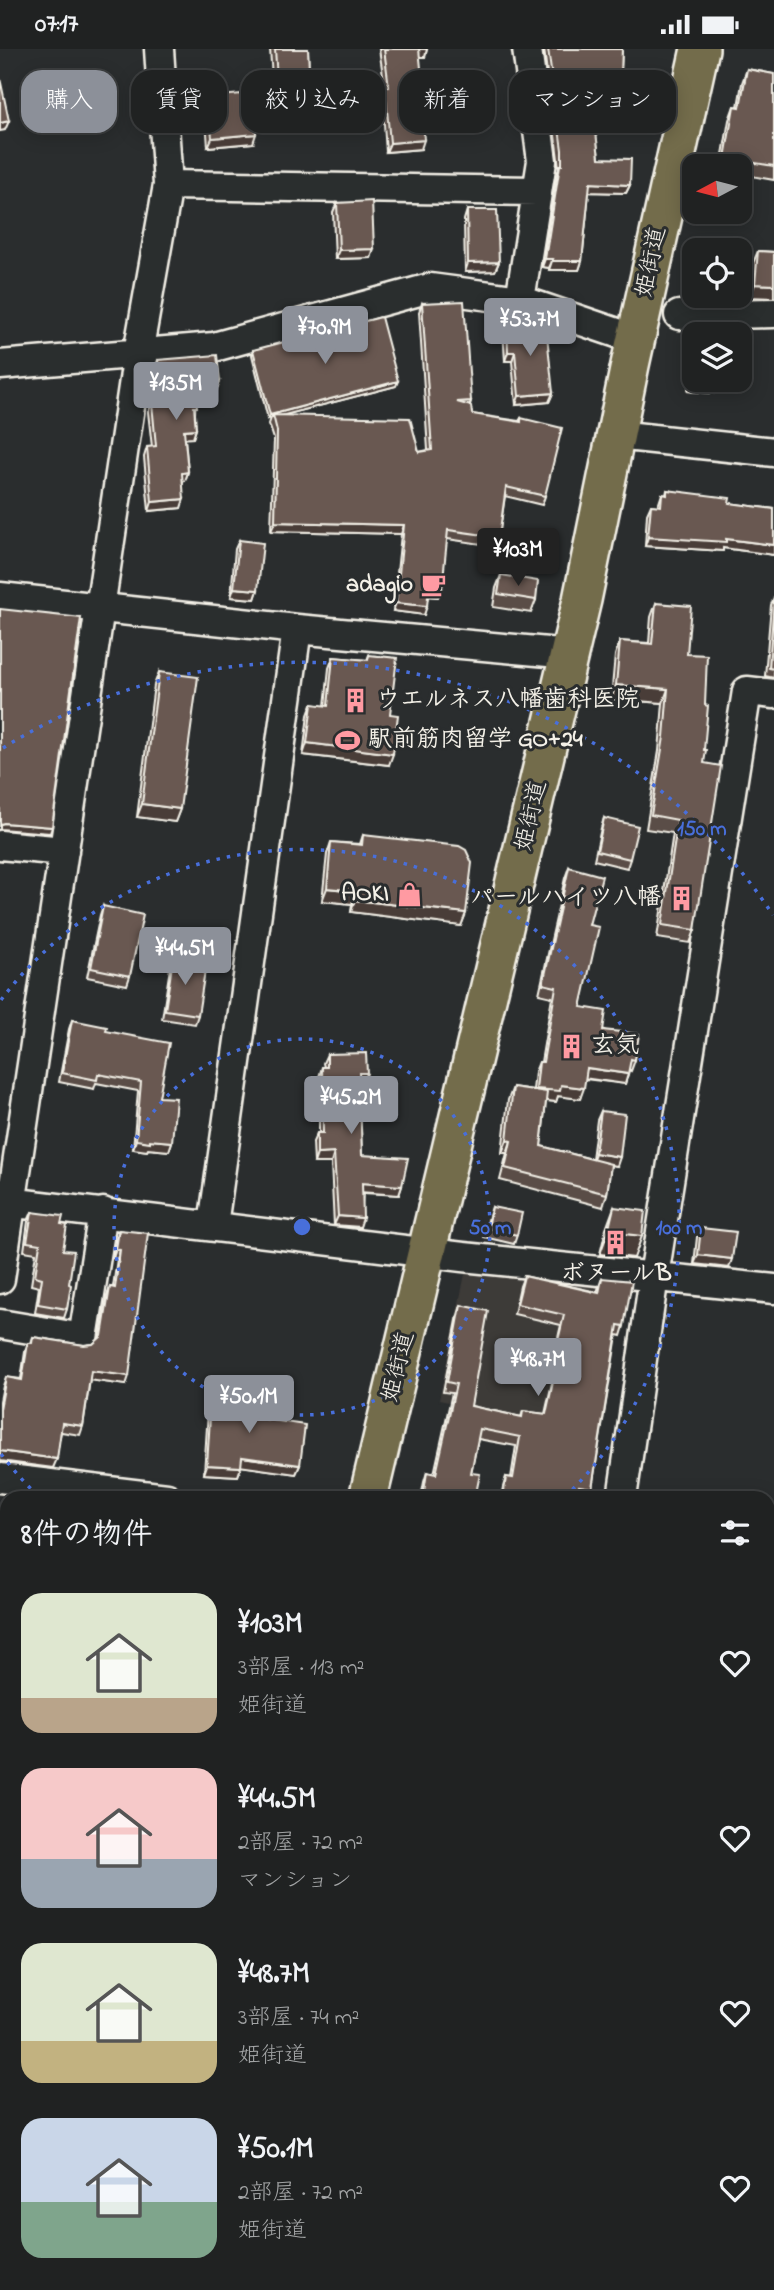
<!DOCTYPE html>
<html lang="ja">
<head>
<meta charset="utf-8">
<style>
  body { margin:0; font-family:"Indie Flower","Klee One",sans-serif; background:#2d2f2f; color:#f1f3f6; height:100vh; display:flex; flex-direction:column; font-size:26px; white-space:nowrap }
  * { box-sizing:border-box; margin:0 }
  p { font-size:23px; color:#a2a4a5 }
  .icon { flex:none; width:38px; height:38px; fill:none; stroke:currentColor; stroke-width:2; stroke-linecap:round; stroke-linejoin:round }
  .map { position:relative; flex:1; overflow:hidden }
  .sheet { position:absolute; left:0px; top:1442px; width:775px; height:800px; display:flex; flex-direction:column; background:#202222; border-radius:21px 21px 0 0; box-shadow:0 4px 18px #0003,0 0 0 2px #3d3f40 }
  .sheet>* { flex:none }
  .banner { position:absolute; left:21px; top:21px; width:733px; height:63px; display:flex; gap:14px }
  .needle { width:46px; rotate:263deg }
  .controls { position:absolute; left:682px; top:105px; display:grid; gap:14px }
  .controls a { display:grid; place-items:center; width:70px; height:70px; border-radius:14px; background:#202222; box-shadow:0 4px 18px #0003,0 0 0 2px #3d3f40; font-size:35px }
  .price { position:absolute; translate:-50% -60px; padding:0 16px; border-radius:7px; background:#8c9099; color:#fff; font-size:23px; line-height:46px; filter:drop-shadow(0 2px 4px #0008) }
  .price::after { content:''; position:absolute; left:50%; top:42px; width:21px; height:16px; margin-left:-10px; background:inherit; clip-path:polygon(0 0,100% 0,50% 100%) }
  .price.current { background:#222; color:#fff }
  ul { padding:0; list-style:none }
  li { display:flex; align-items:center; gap:21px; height:175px; padding:0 21px }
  li span { display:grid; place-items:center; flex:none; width:196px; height:140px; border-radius:21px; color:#555 }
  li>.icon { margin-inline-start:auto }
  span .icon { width:84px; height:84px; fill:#fffc; stroke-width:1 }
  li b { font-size:30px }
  h2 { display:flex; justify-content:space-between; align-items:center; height:84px; padding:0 21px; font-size:30px }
  .pill { padding:0 24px; border-radius:21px; background:#202222; box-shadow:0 4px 18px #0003,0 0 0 2px #3d3f40; font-size:24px; line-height:63px }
  .pill.current { background:#8c9099; color:#fff }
  .status { display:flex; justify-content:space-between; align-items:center; height:49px; padding:0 35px; background:#202222; direction:ltr }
  .status svg { height:19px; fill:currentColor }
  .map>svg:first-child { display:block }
</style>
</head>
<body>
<div class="status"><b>07:17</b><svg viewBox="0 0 49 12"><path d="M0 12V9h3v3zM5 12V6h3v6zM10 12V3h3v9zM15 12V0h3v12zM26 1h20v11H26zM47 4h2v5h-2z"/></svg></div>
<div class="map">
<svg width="774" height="2241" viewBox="0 0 774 2241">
  <rect width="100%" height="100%" fill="#2a2d2e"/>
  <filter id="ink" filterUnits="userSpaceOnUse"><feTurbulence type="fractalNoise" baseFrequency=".0143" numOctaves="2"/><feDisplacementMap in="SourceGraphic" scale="14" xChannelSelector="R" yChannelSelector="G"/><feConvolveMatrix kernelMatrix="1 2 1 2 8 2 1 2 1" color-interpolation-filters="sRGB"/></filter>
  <g filter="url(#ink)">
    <!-- built -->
    <path fill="#3d3a38" d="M484 1219 599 1232 568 1378 439 1351 465 1225Z
      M0 2185 7 2189V2235H81L91 2241H0Z"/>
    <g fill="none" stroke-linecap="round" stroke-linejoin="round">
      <defs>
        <path id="minor" d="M168 136 537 142
          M520 251 542 112 527 0
          M679 266 774 264
          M0 316 214 298 430 239 520 251 635 290
          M616 386 774 403
          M0 548 297 580 570 605
          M0 796 64 802
          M0 1152 463 1208 774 1240
          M213 1176 297 580
          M0 1230 138 304 168 136 159 0
          M0 1275 83 1289 103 1163
          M0 1429 167 1449
          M622 1449 654 1227 747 642 774 645
          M0 1722H7
          M768 1763 774 1764
          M768 1902 774 1849
          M768 1932H774
          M720 2235 730 2241"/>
        <path id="major" d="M368 1449 582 551 630 316 700 0
          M0 2085 7 2090
          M0 2149 7 2154
          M138 2235 149 2241
          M232 2235 242 2241
          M182 2241 183 2235"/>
      </defs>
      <!-- minor casing -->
      <use href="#minor" stroke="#f4f1e8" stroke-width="33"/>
      <!-- major casing -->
      <use href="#major" stroke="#f4f1e8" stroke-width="42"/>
      <!-- minor -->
      <use href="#minor" stroke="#2a2d2e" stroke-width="28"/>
      <!-- major -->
      <use href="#major" stroke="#736c4b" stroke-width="37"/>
    </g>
    <!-- wall -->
    <path fill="#5a4d46" stroke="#f4f1e8" stroke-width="2" d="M270 0H308L310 44 306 55 274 57Z
      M379 0H427L425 8H420L421 100 386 103 382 47 385 39Z
      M544 0H622L621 24 661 46 657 55 592 49 599 109 630 136 626 144 589 143 582 212 579 221H549V219L542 218 557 125 559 119 558 110Z
      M747 20 774 25V131L740 125V117H721L729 71 734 57 738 58 742 34Z
      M209 48 253 94 208 98 205 57Z
      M337 154 374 200 371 209 335 210 333 163Z
      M467 161 499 213 495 222 465 223 464 171Z
      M758 202 774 203 750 248 753 214Z
      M422 254 471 352 470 356 472 365 519 372 521 369 545 447 542 456 505 447 499 488 495 497 447 490 438 548 428 547 424 566 393 562 401 485 271 482 274 390 269 375 271 369 268 370 252 306 253 301 396 337 284 366 419 403 428 401 419 263Z
      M507 272 538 286 553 344 549 353 516 356 512 312H505L503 281Z
      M695 305V331L712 344 688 342 691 315Z
      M158 311 220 332 216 342 196 344 195 365 196 380 193 389H185L188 423 185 432H183L181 459 149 462 144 408 147 398H152L148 363 152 354 158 353 155 320Z
      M667 441 729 454 774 460V506L723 499V502L645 497 647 465 651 456 658 457 662 445 666 446Z
      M239 491 258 541 255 550 231 548 235 500Z
      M501 526 536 551 531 564 493 558 496 539Z
      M774 548V629L765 627 771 556Z
      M656 554 687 605 704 701 695 881 690 894 657 889 673 784 646 780 659 702 663 654 611 650 615 606 620 592 649 594 651 568Z
      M369 606 389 716 303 706 308 666 312 655 325 657 329 619 333 608 367 611Z
      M159 623 180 760 175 773 137 768 154 636Z
      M604 769 630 810 627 819 594 811 601 779Z
      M363 786 466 864 461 877 351 863 352 855 322 852 327 805 331 793 360 795Z
      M569 818 589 876 581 958 635 1011 631 1022 629 1021 625 1035 585 1030 580 1050 558 1047 556 1053 546 1052 541 1097 592 1110 597 1071 601 1062 617 1117 611 1116 607 1145 603 1158 500 1131 507 1104H502L508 1051 513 1038 533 1041 535 1023 539 1013H541L552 948 539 945 565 829Z
      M103 857 130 927 127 936 87 928 100 866Z
      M173 910 198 966 195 975 162 970 170 919Z
      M72 971 106 982 159 1048 172 1093 169 1102 148 1100 147 1102 133 1100 138 1042 96 1034 94 1040 59 1033 69 980Z
      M327 1005 364 1033H359L362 1106 402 1137 399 1146 363 1144 360 1178 334 1176 331 1114H314L313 1093 317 1084H319V1028L322 1018H324L323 1014Z
      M492 1158 517 1186 514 1195 484 1188 489 1167Z
      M614 1158 634 1209 600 1205 606 1180Z
      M32 1163 61 1175 63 1201 69 1235 67 1260 64 1269 35 1264 39 1238 31 1236 36 1204 24 1202 28 1172Z
      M701 1179 729 1219 694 1215 697 1188Z
      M119 1181 126 1336 90 1331 83 1377 80 1386 61 1383 53 1419 0 1412V1352L3 1337 6 1328 21 1330 25 1303 28 1294H31L33 1288 84 1296 93 1295 100 1289 107 1247 110 1238H113L117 1210 113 1209 116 1190Z
      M524 1227 597 1243 602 1229 624 1277 621 1287 617 1286 592 1439 589 1449 577 1447V1449H501L503 1438 506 1428 511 1429 516 1397 478 1390 471 1424 475 1449H421L424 1433 427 1423 434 1425 452 1344 443 1343 458 1266 461 1256 471 1357 521 1368 523 1362 545 1365 558 1307 554 1306 561 1276 514 1265 520 1237Z
      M212 1337 237 1366 300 1416 296 1425 241 1417 238 1427 204 1425 209 1346Z
      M7 1951V2007L0 2005V1977Z"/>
    <!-- shaded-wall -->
    <path fill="#4a3e39" stroke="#f4f1e8" stroke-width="2" d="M418 0H427L425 8H415Z
      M591 40 661 46 657 55 587 49Z
      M310 44 306 55 274 57 278 45Z
      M9 72 5 81 0 82V74Z
      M256 85 253 94 208 98 212 89Z
      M424 91 421 100 386 103 390 94Z
      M590 134 630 136 626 144 586 143Z
      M374 200 371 209 335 210 339 201Z
      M545 210H553L549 219 542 218Z
      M552 212H582L579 221H549Z
      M499 213 495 222 465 223 468 214Z
      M755 235 774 236V249L750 248Z
      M508 303H515L512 312H505Z
      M693 329H695V331H716L712 344 688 342Z
      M220 332 216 342 191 344 195 335Z
      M398 332 396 337 273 369V366L271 369 268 370 270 366Z
      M553 344 549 353 516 356 519 347Z
      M471 352 468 361 457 353Z
      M196 380 193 389 181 390 184 381Z
      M188 423 185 432 179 433 182 424Z
      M184 450 181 459 149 462 152 453Z
      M275 473 404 476 401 485 271 482Z
      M648 488 726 490 774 496V506L723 499V502L645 497Z
      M429 538 442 540 438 548 426 547Z
      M234 539 258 541 255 550 231 548Z
      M396 554 427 557 424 566 393 562Z
      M616 636 668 640 663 654 611 650Z
      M307 694 393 705 389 716 303 706Z
      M142 755 180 760 175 773 137 768Z
      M4 774 52 778 50 784 0 780V775Z
      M327 839 356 842 352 855 322 852Z
      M355 851 466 864 461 877 351 863Z
      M587 1019 628 1025 625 1035 583 1029Z
      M359 1024H367L364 1033H356Z
      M561 1036 584 1039 580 1050 558 1047 556 1053 532 1050 536 1040Z
      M136 1091H150L172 1093 169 1102 148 1100 147 1102 133 1100Z
      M507 1091 511 1092 507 1104H502Z
      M334 1104 331 1114H314L317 1105Z
      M595 1104 620 1108 617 1117 592 1113Z
      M362 1134 402 1137 399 1146 359 1143Z
      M338 1167 363 1169 360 1178 334 1176Z
      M608 1183 642 1187 634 1209 600 1205Z
      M116 1200 120 1201 117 1210 113 1209Z
      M698 1206 732 1210 729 1219 694 1215Z
      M91 1322 129 1327 126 1336 88 1331Z
      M0 1402 57 1410 53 1419 0 1412Z
      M242 1408 300 1416 296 1425 239 1417Z
      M207 1416 241 1418 238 1427 204 1425Z
      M579 1437 592 1439 589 1449 575 1447Z
      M768 1727 774 1728V1737L768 1736Z
      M0 1770 7 1771V1778L0 1777Z
      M768 2227H774V2236L753 2235H768Z
      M693 2235H720L717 2241H690Z"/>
    <!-- building -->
    <path fill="#695951" stroke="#f4f1e8" stroke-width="2" d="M275 0H308L310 44 278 45Z
      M384 0H419L422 29H420L424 91 390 94 385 38H389Z
      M548 0H622L621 24 663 28 661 46 591 40 599 109 631 110 630 136 590 134 582 212H552L553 210H545L560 116H562V101Z
      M747 20 774 25V117L725 109 734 57 740 58Z
      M0 29 9 72 0 74Z
      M253 44 256 85 212 89 209 48Z
      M372 152 374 200 339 201 337 154Z
      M467 161H497L499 213 468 214Z
      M758 202 774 203V236L755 235Z
      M464 252 471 352 457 353 471 357 472 365 521 373V369L562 379 545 447 506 438 499 488 448 481 442 540 429 538 427 557 396 554 404 476 275 473 277 382 273 366 410 369 419 403 432 401 422 254Z
      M381 268 398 332 270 366 253 301Z
      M538 271V286H547L553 344 519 347 515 303H508L507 272Z
      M217 306 220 332 195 335 197 358H194L196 380 184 381 188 423 182 424 184 450 152 453 147 398 156 397 152 354 162 353 158 311Z
      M667 441 730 449 729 454 774 460V496L726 490V493L648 488 651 456 661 457 662 445 667 446Z
      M239 491 263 494 258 541 234 539Z
      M501 526 538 532 536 551 498 545Z
      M774 552V620L769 619Z
      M656 554 691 557 687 605 707 606 705 656 708 657 704 701H706L704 714 721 717 695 881 662 876 678 771 651 766 664 688 668 640 616 636 620 592 652 595Z
      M0 560 81 569 52 778 4 774 0 775Z
      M369 606 397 609 390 665 398 666 393 705 307 694 312 655 328 657 333 608 368 611Z
      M159 623 198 628 180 760 142 755Z
      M604 769 638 777 630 810 597 802Z
      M363 786 459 797 466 801 472 814 466 864 355 851 356 842 327 839 331 793 362 796Z
      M569 818 602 827 589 876 599 878 581 958 606 962 603 981 639 985 635 1011 631 1010 628 1025 587 1019 584 1039 561 1036 560 1042 536 1040 539 1013H543L556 938 543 935Z
      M103 857 143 866 130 927 91 919Z
      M173 910 206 915 198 966 165 961Z
      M72 971 107 978 106 982 169 994 159 1048 176 1049 172 1093 150 1091V1093L136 1091 141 1033 98 1025 97 1031 62 1024Z
      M366 1004 367 1024H359L362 1106 408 1109 402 1137 362 1134 363 1169 338 1167 334 1104 317 1105V1084H323L322 1018H327V1005Z
      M513 1038 547 1043 541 1097 611 1115 607 1145 505 1119 511 1092 507 1091Z
      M601 1062 625 1065 620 1108 595 1104Z
      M492 1158 522 1164 517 1186 488 1179Z
      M614 1158 645 1162 642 1187 608 1183Z
      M32 1163 63 1167 61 1175 67 1176 63 1201 74 1202 69 1235 71 1236 67 1260 38 1255 42 1229 35 1227 40 1195 27 1193Z
      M701 1179 736 1183 732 1210 698 1206Z
      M119 1181 148 1184 129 1327 91 1322 83 1377 62 1374 57 1410 0 1402V1360L6 1328 22 1331 28 1294H32L33 1288 84 1296 93 1295 102 1287 110 1238 115 1239 120 1201 116 1200Z
      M524 1227 599 1244 602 1229 632 1232 624 1277 618 1276 592 1439 579 1437 577 1449H503L506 1428 513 1429 520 1388 480 1380 471 1424 480 1425 475 1449H423L427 1423 436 1425 456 1335 447 1333 461 1256 488 1262 471 1357 522 1368 523 1362 546 1365 561 1297 557 1296 564 1266 517 1255Z
      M212 1337 237 1338V1366L305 1376 300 1416 242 1408 241 1418 207 1416Z
      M768 1706 774 1707V1728L768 1727Z
      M7 1736V1771L0 1770V1746L6 1747Z
      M7 1955V1995L0 1993V1981Z
      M768 2201H774V2227H768Z
      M523 2235H622L629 2241H519Z
      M643 2235H693L691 2238 694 2240 639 2241Z"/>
  </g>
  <!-- distance rings -->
  <g fill="none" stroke="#486fdb" stroke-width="3.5" stroke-dasharray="3.5 7">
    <circle cx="302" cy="1178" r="188"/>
    <path d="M38 1447A377 377 0 0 1 1 1405M1 951A377 377 0 1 1 566 1447"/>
    <path d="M3 699A565 565 0 0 1 773 866"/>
  </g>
  <!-- icons -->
  <defs>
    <symbol id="cafe-bare" viewBox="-9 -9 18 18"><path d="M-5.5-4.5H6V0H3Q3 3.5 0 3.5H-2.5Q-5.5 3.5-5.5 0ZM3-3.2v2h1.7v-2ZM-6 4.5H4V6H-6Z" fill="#ff9aa2" stroke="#2a2d2e" stroke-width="2.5" paint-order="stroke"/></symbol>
    <symbol id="building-bare" viewBox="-9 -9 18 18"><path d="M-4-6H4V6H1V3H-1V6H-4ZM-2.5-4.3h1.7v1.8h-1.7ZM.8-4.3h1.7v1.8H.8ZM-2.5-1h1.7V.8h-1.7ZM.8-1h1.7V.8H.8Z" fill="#ff9aa2" stroke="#2a2d2e" stroke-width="2.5" paint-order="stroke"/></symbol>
    <symbol id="stadium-bare" viewBox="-9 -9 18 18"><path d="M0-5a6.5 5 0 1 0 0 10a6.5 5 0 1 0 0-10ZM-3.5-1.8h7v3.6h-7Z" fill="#ff9aa2" stroke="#2a2d2e" stroke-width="2.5" paint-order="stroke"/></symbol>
    <symbol id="shop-bare" viewBox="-9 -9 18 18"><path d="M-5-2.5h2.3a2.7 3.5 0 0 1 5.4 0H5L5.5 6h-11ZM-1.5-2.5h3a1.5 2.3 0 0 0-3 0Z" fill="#ff9aa2" stroke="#2a2d2e" stroke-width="2.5" paint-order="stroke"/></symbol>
  </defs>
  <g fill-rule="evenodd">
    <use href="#cafe-bare" x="416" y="518" width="35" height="35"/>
    <use href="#building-bare" x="338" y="634" width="35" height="35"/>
    <use href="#stadium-bare" x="330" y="674" width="35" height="35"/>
    <use href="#shop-bare" x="392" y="828" width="35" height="35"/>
    <use href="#building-bare" x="664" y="832" width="35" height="35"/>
    <use href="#building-bare" x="554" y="980" width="35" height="35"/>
    <use href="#building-bare" x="598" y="1176" width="35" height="35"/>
  </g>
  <g text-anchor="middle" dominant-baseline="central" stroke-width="6" stroke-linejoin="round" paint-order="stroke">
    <!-- street labels -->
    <g font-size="24" fill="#f4f1e8" stroke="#2a2d2e">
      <text transform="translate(652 213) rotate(-78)">姫街道</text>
      <text transform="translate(532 767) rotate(-77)">姫街道</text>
      <text transform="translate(399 1318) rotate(-76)">姫街道</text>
    </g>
    <!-- poi labels -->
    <g font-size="24" font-weight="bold" fill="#f4f1e8" stroke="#2a2d2e" text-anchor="end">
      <text x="413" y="536">adagio</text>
      <text x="376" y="651" text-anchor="start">ウエルネス八幡歯科医院</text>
      <text x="368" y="691" text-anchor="start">駅前筋肉留学 GO+24</text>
      <text x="389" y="845">AOKI</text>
      <text x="661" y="849">パールハイツ八幡</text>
      <text x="591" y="997" text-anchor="start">玄気</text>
      <text x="616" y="1225" text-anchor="middle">ボヌールB</text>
    </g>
  </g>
  <circle cx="302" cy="1178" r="10" fill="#486fdb" stroke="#2a2d2e" stroke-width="3.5"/>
  <g font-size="21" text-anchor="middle" font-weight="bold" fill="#486fdb" stroke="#2a2d2e" stroke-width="6" stroke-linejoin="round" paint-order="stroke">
    <text x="702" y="786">150 m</text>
    <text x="490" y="1185">50 m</text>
    <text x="679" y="1185">100 m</text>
  </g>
</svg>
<div class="controls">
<a><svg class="needle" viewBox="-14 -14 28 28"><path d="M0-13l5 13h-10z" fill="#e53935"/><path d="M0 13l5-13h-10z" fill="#a2a4a5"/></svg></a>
<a><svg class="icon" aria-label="locate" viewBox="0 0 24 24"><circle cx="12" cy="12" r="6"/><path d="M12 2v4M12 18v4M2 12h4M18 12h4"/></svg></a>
<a><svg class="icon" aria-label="layers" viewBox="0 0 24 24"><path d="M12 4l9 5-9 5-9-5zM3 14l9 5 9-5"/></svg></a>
</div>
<b class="price" style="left:530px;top:309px">¥53.7M</b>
<b class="price" style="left:325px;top:317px">¥70.9M</b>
<b class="price" style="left:176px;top:373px">¥135M</b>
<b class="price current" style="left:518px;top:539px">¥103M</b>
<b class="price" style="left:185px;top:938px">¥44.5M</b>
<b class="price" style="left:351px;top:1087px">¥45.2M</b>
<b class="price" style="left:538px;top:1349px">¥48.7M</b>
<b class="price" style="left:249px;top:1386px">¥50.1M</b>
<div class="banner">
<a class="pill current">購入</a>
<a class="pill">賃貸</a>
<a class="pill">絞り込み</a>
<a class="pill">新着</a>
<a class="pill">マンション</a>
</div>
<section class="sheet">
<h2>8件の物件<svg class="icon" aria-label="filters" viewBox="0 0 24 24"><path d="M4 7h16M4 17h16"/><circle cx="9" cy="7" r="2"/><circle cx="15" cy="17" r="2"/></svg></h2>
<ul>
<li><span style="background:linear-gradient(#dfe7d0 75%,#b9a48a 0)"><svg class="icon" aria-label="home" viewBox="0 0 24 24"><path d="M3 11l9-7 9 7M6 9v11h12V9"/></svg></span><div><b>¥103M</b><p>3部屋 · 113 m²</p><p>姫街道</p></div><svg class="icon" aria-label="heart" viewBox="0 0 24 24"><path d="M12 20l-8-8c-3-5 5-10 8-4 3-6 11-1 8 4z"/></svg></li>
<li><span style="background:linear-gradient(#f6c9c9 65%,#9aa5b1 0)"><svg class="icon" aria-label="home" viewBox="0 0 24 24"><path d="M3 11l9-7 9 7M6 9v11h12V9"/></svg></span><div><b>¥44.5M</b><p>2部屋 · 72 m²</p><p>マンション</p></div><svg class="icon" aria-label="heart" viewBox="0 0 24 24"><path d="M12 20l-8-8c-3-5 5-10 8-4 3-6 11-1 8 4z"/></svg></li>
<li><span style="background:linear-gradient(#dfe7d0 70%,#c2b280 0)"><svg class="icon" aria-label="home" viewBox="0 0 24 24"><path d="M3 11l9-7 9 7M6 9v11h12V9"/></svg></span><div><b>¥48.7M</b><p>3部屋 · 74 m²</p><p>姫街道</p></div><svg class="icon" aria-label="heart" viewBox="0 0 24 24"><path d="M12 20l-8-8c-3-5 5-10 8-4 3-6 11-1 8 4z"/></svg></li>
<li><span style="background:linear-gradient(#c9d6e8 60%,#7fa58c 0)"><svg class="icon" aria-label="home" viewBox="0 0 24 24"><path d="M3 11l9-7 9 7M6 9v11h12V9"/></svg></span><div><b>¥50.1M</b><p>2部屋 · 72 m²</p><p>姫街道</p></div><svg class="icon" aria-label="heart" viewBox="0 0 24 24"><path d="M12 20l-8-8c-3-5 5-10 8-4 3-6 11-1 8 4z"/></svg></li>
</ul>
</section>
</div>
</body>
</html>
